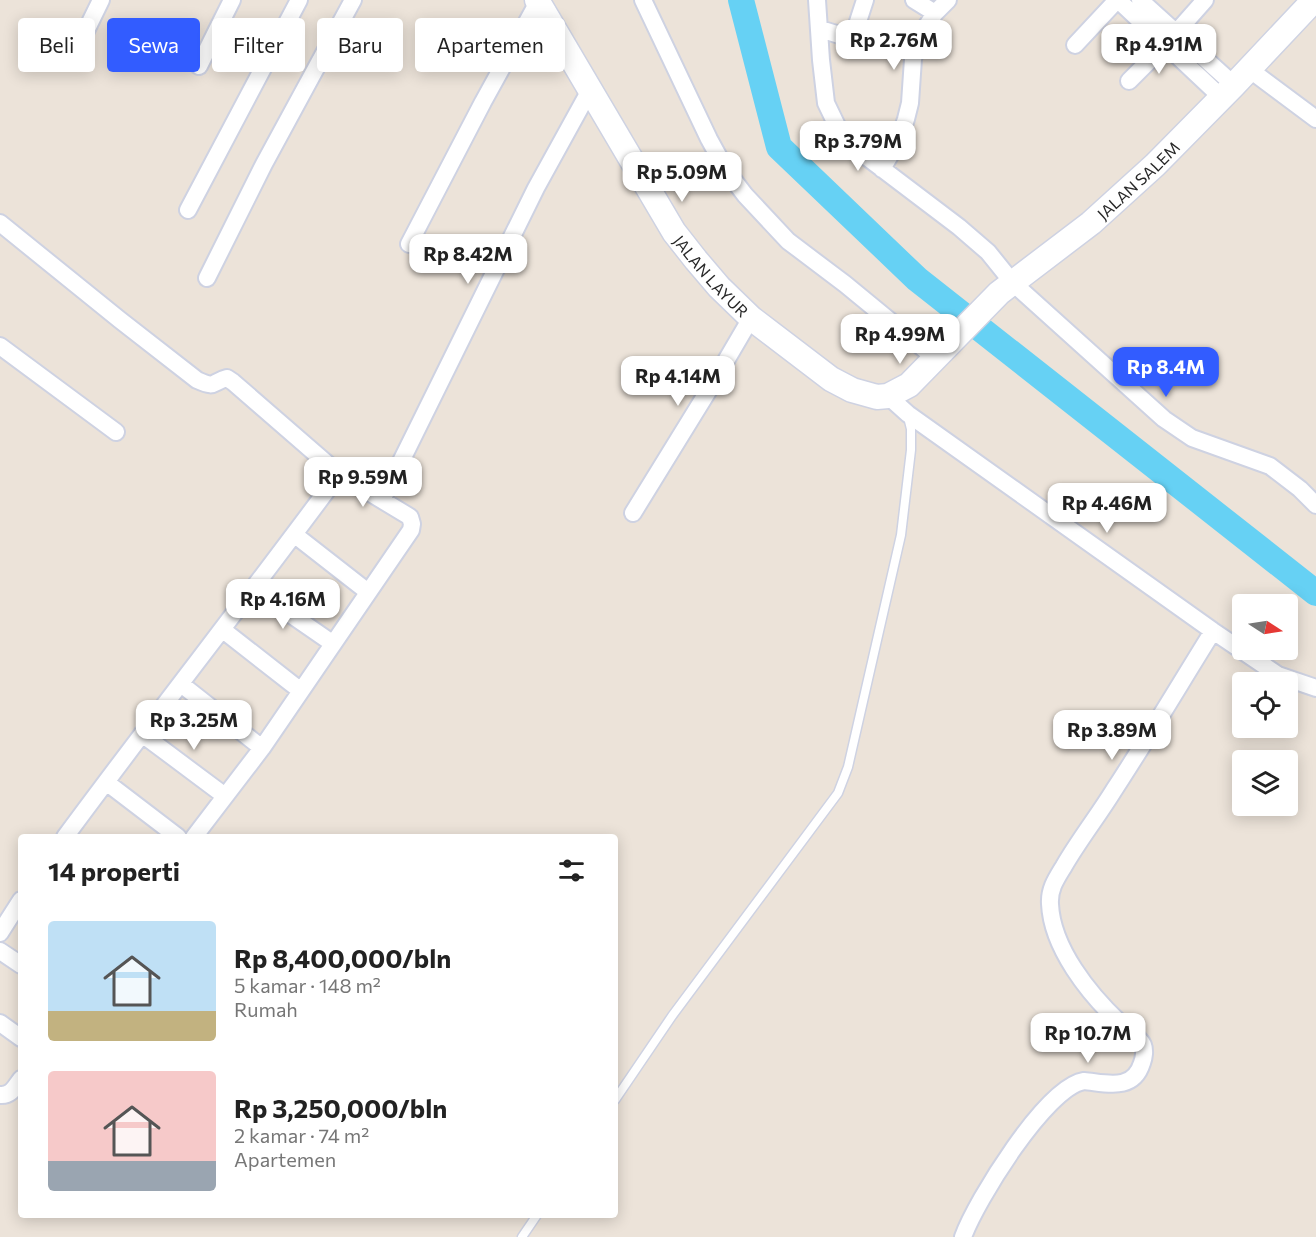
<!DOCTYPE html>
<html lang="id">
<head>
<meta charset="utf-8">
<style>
  body { margin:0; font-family:Commissioner,sans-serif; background:#f6f6f6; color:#222; height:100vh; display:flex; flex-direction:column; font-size:22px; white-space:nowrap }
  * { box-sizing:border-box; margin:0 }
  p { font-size:20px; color:#767676 }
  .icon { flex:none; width:33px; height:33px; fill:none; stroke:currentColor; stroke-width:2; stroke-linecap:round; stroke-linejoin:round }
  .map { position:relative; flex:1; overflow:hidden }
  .drawer { position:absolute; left:18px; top:834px; width:600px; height:384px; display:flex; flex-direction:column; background:#fff; border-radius:6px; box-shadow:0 3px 15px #0003 }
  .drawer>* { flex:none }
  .top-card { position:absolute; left:18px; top:18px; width:600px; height:54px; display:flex; gap:12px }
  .needle { width:39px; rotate:102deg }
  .controls { position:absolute; left:1232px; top:594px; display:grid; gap:12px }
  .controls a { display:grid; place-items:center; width:66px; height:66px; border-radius:6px; background:#fff; box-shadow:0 3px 15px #0003; font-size:30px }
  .price { position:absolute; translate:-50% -51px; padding:0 14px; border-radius:12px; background:#fff; color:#222; font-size:20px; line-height:39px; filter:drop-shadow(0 2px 3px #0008) }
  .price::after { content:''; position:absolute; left:50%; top:36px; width:18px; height:14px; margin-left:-9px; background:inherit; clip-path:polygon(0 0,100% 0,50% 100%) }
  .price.selected { background:#325cff; color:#fff }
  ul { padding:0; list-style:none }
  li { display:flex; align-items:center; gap:18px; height:150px; padding:0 30px }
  li span { display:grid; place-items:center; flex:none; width:168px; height:120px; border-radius:6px; color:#555 }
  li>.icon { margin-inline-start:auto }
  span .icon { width:72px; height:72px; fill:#fffc; stroke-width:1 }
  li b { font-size:26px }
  h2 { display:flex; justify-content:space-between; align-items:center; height:72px; padding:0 30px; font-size:26px }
  .pill { padding:0 21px; border-radius:6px; background:#fff; box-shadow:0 3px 15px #0003; font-size:21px; line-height:54px }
  .pill.selected { background:#325cff; color:#fff }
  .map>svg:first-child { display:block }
</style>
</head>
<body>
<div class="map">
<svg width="1316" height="1237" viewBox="0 0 1316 1237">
  <rect width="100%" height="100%" fill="#ece3d9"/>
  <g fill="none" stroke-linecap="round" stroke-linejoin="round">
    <!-- river -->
    <path stroke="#66d1f4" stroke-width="26" d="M741 0 779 147 917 279 1316 593"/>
    <defs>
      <path id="lane" d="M615 1100 672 1016 838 793 848 767 901 535 911 450V429L908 417
        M522 1237 537 1215"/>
      <path id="street" d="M643 0 709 139 726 170 745 195 788 241 845 284 935 358
        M817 0 821 60 826 103 839 130 868 158 959 227 988 252 1013 283 1164 419 1192 438 1270 466 1300 489 1316 505
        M914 0 935 13
        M1118 0 1221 97
        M1140 0 1234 85
        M820 29 846 37 851 36 854 34 865 0
        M81 41 101 0
        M1075 45 1117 0
        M199 66 232 0
        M1249 69 1316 119
        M1129 81 1166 44 1205 0
        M882 169 899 140 906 119 910 103 913 59 919 38 935 13 948 0
        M188 210 299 0
        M0 223 120 320 197 380C217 389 211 382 227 378L233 382 339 474C249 596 155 715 65 837
        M409 244 483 102 538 2
        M207 278 264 164 353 0
        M0 346 116 432
        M888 396 908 414 1213 631 1278 675 1316 688
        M382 500 536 188 590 90
        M633 513 710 388 751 318
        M295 535 368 592
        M254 589 332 643
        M223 630 301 691
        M181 684 262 748
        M142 734 225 796
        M106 782 178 837
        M194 837 262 748 411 530 412 524 410 517 339 474
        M0 933 21 900
        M0 951 21 965
        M0 1023 21 1038
        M0 1095C11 1096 15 1087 21 1079
        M963 1237C976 1201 1046 1087 1084 1081 1106 1083 1133 1092 1142 1063 1144 1058 1145 1050 1143 1045 1139 1036 1127 1030 1120 1023 1089 994 1052 948 1050 904 1049 889 1056 879 1064 866 1079 840 1098 816 1114 790 1148 738 1180 684 1213 631"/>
      <g id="secondary">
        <path id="s1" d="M537 0 674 232 696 260 719 287 751 318 772 334 831 379 852 390 877 397 888 396 909 385 999 293 1091 223 1155 165 1234 85 1314 0"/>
      </g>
    </defs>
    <!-- lane casing -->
    <use href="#lane" stroke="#ced2e2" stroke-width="11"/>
    <!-- street casing -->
    <use href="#street" stroke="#ced2e2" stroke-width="20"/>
    <!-- secondary casing -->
    <use href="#secondary" stroke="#ced2e2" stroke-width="27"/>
    <!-- lane -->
    <use href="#lane" stroke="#fff" stroke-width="8"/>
    <!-- street -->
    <use href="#street" stroke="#fff" stroke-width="16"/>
    <!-- secondary -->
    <use href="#secondary" stroke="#fff" stroke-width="24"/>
  </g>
  <g text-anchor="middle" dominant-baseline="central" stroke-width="6" stroke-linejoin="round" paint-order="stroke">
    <!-- street labels -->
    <g font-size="16" fill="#282828" stroke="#fff">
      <text stroke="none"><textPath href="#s1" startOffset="878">JALAN SALEM</textPath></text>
      <text stroke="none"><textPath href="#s1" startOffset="327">JALAN LAYUR</textPath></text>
    </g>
  </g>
</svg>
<div class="controls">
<a><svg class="needle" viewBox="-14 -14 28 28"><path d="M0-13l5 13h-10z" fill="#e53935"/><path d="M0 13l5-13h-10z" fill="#767676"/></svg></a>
<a><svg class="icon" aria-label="locate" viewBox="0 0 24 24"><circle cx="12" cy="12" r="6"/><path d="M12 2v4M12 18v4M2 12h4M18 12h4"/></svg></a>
<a><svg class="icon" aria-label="layers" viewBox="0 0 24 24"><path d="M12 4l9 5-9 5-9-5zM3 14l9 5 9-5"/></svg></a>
</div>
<b class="price" style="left:894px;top:71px">Rp 2.76M</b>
<b class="price" style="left:1159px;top:75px">Rp 4.91M</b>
<b class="price" style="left:858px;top:172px">Rp 3.79M</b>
<b class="price" style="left:682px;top:203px">Rp 5.09M</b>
<b class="price" style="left:468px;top:285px">Rp 8.42M</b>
<b class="price" style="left:900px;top:365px">Rp 4.99M</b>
<b class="price selected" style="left:1166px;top:398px">Rp 8.4M</b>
<b class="price" style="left:678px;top:407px">Rp 4.14M</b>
<b class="price" style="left:363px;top:508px">Rp 9.59M</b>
<b class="price" style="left:1107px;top:534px">Rp 4.46M</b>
<b class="price" style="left:283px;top:630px">Rp 4.16M</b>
<b class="price" style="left:194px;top:751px">Rp 3.25M</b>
<b class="price" style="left:1112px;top:761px">Rp 3.89M</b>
<b class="price" style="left:1088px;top:1064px">Rp 10.7M</b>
<div class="top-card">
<a class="pill">Beli</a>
<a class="pill selected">Sewa</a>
<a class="pill">Filter</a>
<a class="pill">Baru</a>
<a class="pill">Apartemen</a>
</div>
<section class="drawer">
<h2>14 properti<svg class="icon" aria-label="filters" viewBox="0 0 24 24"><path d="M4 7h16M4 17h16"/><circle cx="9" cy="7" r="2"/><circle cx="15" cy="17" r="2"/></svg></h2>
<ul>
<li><span style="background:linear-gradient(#bfe0f5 75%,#c2b280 0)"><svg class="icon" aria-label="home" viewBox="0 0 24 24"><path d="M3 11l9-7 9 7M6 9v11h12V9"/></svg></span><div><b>Rp 8,400,000/bln</b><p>5 kamar · 148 m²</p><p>Rumah</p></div></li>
<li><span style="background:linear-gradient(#f6c9c9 75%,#9aa5b1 0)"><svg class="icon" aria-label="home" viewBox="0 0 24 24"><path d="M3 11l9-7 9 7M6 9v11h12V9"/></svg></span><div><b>Rp 3,250,000/bln</b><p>2 kamar · 74 m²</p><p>Apartemen</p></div></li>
</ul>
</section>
</div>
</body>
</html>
